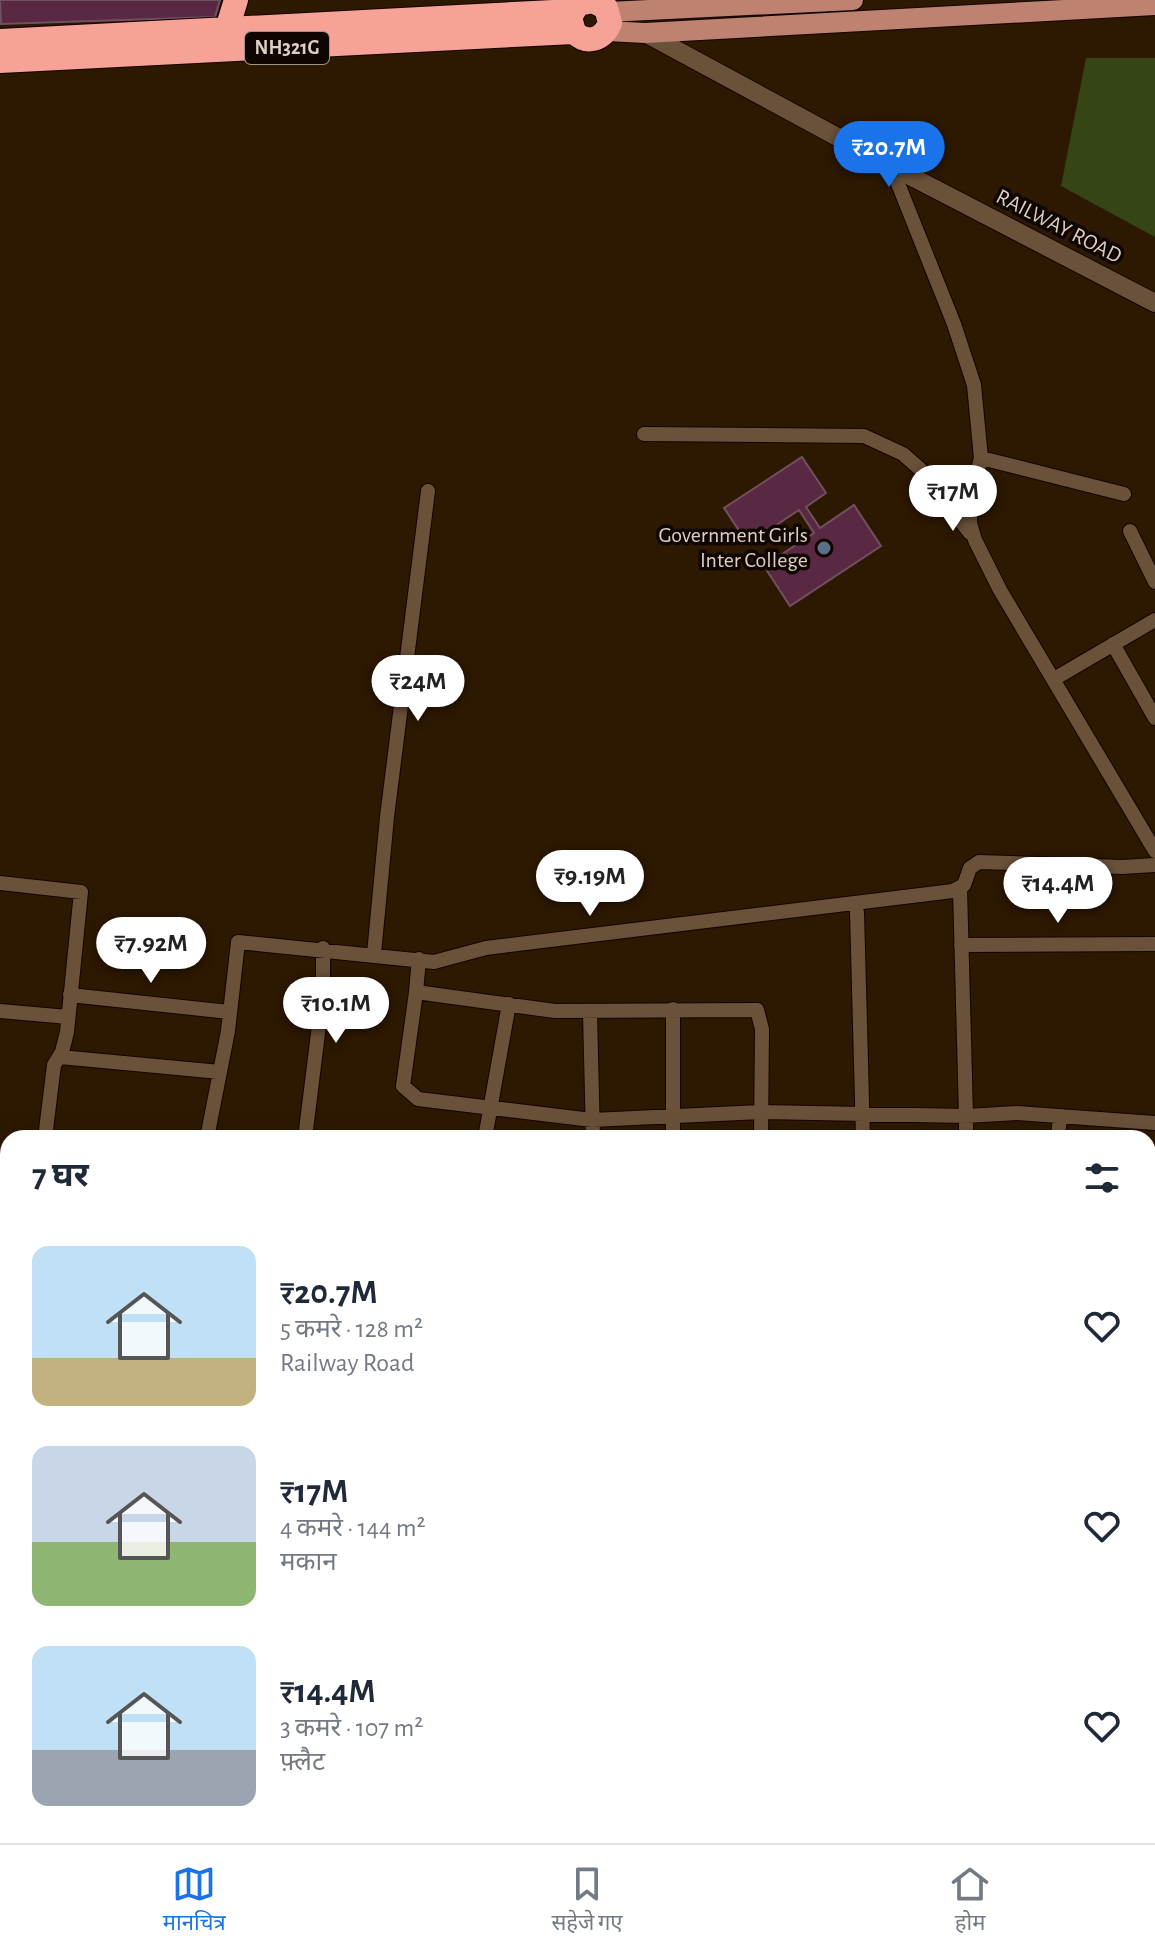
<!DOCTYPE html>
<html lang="hi">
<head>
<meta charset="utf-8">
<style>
  body { margin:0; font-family:"Alegreya Sans","Noto Sans Devanagari",sans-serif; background:#f6f6f7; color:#1f2937; height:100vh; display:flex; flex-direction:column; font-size:30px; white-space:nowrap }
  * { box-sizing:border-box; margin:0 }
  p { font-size:26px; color:#747a83 }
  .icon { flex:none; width:44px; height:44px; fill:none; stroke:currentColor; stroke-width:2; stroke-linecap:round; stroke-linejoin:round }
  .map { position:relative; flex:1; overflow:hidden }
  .side { position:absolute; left:0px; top:1130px; width:1156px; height:714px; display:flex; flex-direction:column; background:#fff; border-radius:24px 24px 0 0; box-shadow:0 8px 32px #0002 }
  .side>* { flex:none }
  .price { position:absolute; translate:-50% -68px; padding:0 18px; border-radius:28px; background:#fff; color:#222; font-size:26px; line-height:52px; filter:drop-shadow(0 2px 4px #0008) }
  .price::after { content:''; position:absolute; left:50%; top:48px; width:24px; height:18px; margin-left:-12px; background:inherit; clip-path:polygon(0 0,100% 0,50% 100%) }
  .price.current { background:#1a73e8; color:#fff }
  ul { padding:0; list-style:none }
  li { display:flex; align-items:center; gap:24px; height:200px; padding:0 32px }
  li span { display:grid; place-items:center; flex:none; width:224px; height:160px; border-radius:16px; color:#555 }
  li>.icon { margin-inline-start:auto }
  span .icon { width:96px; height:96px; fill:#fffc; stroke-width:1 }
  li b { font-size:34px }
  h2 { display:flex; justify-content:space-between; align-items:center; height:96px; padding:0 32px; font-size:34px }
  .dock { display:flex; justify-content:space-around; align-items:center; height:112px; border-top:2px solid #e0e1e3; background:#fff; font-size:22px; color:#747a83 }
  .dock a { display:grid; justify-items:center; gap:4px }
  .dock .current { color:#1a73e8 }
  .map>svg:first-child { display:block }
</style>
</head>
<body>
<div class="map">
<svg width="1155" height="1843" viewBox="0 0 1155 1843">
  <rect width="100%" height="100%" fill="#2d1802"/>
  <!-- green -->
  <path fill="#354516" d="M1086 58H1155V237L1061 186Z"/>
  <!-- building -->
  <path fill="#592842" stroke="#715060" stroke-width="2" d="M0 0H220L215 17 1 24Z
    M802 457 826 493 806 507 820 528 854 505 881 546 790 606 764 566 814 533 799 510 748 544 724 508Z"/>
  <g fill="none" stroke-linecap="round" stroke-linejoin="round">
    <defs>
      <path id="street" d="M891 166 954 324 974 385 981 458 971 498 970 523 975 540 1000 590 1155 851
        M644 434 864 436 903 454 920 469 970 533
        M981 458 1124 494
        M1130 531 1155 582
        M1113 644 1155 718
        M1054 679 1155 620
        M0 883 81 892 67 1032 62 1052 54 1065 45 1138
        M857 912 863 1138
        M961 945 1155 944
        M374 954 387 817 428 491
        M419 959 416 992 555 1011 757 1010 762 1029 761 1138
        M416 992 403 1086 418 1099 592 1120 761 1112 966 1116 960 888
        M70 995 229 1012
        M673 1009V1138
        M0 1011 68 1017
        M590 1012 593 1138
        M60 1057 220 1072
        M207 1138 228 1031 238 942 434 962 486 948 953 891 964 885 970 868 979 862 1122 867 1155 865
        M305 1138 323 993V948
        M485 1138 509 1004
        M966 1138V1116L1017 1113 1155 1123
        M1058 1138 1060 1116
        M0 1198 8 1199
        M1148 1219 1155 1220
        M0 1288H8
        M0 1391H8
        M1148 1559 1155 1560
        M0 1738 8 1739
        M1148 1755 1155 1735
        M0 1775 8 1773
        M118 1836 119 1843
        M573 1836 641 1843
        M0 1840 19 1836
        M428 1843 429 1836
        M660 1843 661 1836
        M793 1843 794 1836
        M1139 1843V1836"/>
      <path id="secondary" d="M645 33 891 166 1155 303"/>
      <path id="primary" d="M608 12 853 0
        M607 31 645 33 1155 5"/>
      <path id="highway" d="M0 41 572 11
        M228 44 227 29 236 0
        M0 61 574 32C587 45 603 40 610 23L606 8 593 1 578 4 570 17 574 32"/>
    </defs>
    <!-- street casing -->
    <use href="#street" stroke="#150300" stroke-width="16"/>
    <!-- secondary casing -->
    <use href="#secondary" stroke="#150300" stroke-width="20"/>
    <!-- primary casing -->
    <use href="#primary" stroke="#150300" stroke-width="22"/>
    <!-- highway casing -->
    <use href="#highway" stroke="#150300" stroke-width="26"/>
    <!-- street -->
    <use href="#street" stroke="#6a5139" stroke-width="14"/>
    <!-- secondary -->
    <use href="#secondary" stroke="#6a5139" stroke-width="18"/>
    <!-- primary -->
    <use href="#primary" stroke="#be8271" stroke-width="20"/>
    <!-- highway -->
    <use href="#highway" stroke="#f6a296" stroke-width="24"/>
  </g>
  <!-- markers -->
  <circle fill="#5c6f8a" stroke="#0f0601" stroke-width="3" cx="824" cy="548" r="8"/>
  <g text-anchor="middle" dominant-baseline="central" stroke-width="7" stroke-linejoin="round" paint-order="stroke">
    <!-- shield labels -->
    <rect fill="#0f0601" stroke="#a09388" stroke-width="2" x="245" y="32" width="84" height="32" rx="6"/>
    <g font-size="20" font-weight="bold" fill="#decfc2">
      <text x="287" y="48">NH321G</text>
    </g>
    <!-- street labels -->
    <g font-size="22" fill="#decfc2" stroke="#0f0601">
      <text transform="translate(1059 226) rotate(27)">RAILWAY ROAD</text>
    </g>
    <!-- poi labels -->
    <g font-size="22" fill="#decfc2" stroke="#0f0601" text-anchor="end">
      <text x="808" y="535">Government Girls<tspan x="808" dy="25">Inter College</tspan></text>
    </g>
  </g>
</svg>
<b class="price current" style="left:889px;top:189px">₹20.7M</b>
<b class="price" style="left:953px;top:533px">₹17M</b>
<b class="price" style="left:418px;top:723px">₹24M</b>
<b class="price" style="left:590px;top:918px">₹9.19M</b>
<b class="price" style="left:1058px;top:925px">₹14.4M</b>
<b class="price" style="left:151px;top:985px">₹7.92M</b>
<b class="price" style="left:336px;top:1045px">₹10.1M</b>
<section class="side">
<h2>7 घर<svg class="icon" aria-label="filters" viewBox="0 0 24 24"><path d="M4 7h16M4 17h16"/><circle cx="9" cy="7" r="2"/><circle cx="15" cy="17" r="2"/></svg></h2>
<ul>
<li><span style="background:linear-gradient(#bfe0f5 70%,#c2b280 0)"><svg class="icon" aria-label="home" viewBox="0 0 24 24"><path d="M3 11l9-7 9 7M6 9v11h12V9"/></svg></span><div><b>₹20.7M</b><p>5 कमरे · 128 m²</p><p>Railway Road</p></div><svg class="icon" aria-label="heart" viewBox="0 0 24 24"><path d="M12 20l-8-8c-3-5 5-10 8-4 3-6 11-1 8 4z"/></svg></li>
<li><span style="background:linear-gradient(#c9d6e8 60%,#8fb573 0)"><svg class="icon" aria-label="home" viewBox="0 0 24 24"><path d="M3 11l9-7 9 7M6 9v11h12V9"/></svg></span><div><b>₹17M</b><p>4 कमरे · 144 m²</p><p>मकान</p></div><svg class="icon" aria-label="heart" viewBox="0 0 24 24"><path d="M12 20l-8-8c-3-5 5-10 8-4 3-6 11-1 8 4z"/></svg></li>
<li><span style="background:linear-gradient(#bfe0f5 65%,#9aa5b1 0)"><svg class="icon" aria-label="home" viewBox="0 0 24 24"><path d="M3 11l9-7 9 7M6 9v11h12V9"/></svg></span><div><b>₹14.4M</b><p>3 कमरे · 107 m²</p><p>फ़्लैट</p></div><svg class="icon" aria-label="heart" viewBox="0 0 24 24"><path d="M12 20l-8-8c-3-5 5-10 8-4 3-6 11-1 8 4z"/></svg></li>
</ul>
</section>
</div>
<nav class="dock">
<a class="current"><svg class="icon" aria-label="map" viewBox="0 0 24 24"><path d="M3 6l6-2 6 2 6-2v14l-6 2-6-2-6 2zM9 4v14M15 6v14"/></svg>मानचित्र</a>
<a><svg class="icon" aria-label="saved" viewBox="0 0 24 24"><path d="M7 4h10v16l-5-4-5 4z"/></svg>सहेजे गए</a>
<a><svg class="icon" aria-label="home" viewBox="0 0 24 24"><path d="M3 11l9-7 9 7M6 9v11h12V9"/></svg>होम</a>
</nav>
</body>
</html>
